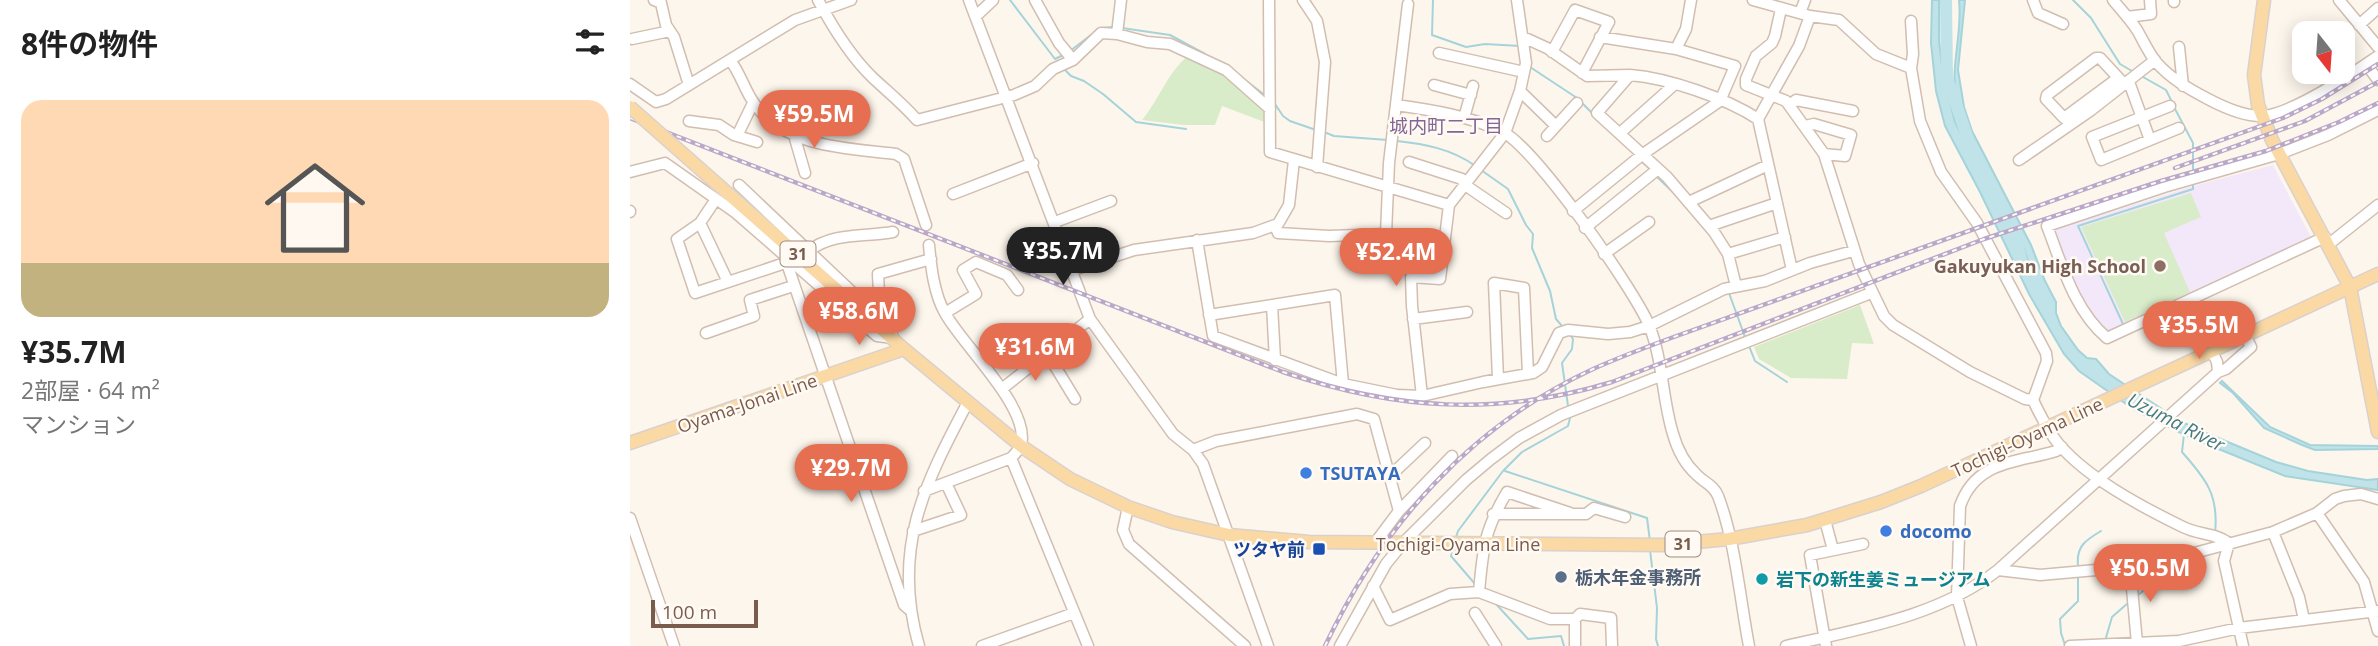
<!DOCTYPE html>
<html lang="ja">
<head>
<meta charset="utf-8">
<style>
  body { margin:0; font-family:"Open Sans","Noto Sans JP",sans-serif; background:#f2f2f2; color:#222; height:100vh; display:flex; flex-direction:column; font-size:26px; white-space:nowrap }
  * { box-sizing:border-box; margin:0 }
  p { font-size:23px; color:#767676 }
  .icon { flex:none; width:38px; height:38px; fill:none; stroke:currentColor; stroke-width:2; stroke-linecap:round; stroke-linejoin:round }
  .map { position:relative; flex:1; overflow:hidden }
  .details { display:flex; flex-direction:column; background:#fff; width:630px }
  .details>* { flex:none }
  .needle { width:46px; rotate:163deg }
  .fabs { position:absolute; left:1662px; top:21px; display:grid; gap:14px }
  .fabs a { display:grid; place-items:center; width:63px; height:63px; border-radius:14px; background:#fff; box-shadow:0 4px 18px #0003; font-size:35px }
  .scale { position:absolute; left:21px; bottom:18px; width:107px; box-sizing:border-box; padding-left:7px; border:4px solid #7a5c4d; border-top:0; font-size:19px; line-height:24px; white-space:nowrap; color:#7a5c4d; -webkit-text-stroke:5px #fffaf3; paint-order:stroke }
  .price { position:absolute; translate:-50% -60px; padding:0 16px; border-radius:24px; background:#e76f51; color:#fff; font-size:23px; line-height:46px; filter:drop-shadow(0 2px 4px #0008) }
  .price::after { content:''; position:absolute; left:50%; top:42px; width:21px; height:16px; margin-left:-10px; background:inherit; clip-path:polygon(0 0,100% 0,50% 100%) }
  .price.selected { background:#222; color:#fff }
  ul { padding:0; list-style:none }
  li { display:grid; align-content:center; gap:14px; height:371px; padding:0 21px }
  li span { display:grid; place-items:center; height:217px; border-radius:21px; color:#555 }
  li>.icon { margin-inline-start:auto }
  span .icon { width:126px; height:126px; fill:#fffc; stroke-width:1 }
  li b { font-size:30px }
  h2 { display:flex; justify-content:space-between; align-items:center; height:84px; padding:0 21px; font-size:30px }
  main { display:flex; flex:1; min-height:0 }
  .map>svg:first-child { display:block }
</style>
</head>
<body>
<main>
<section class="details">
<h2>8件の物件<svg class="icon" aria-label="filters" viewBox="0 0 24 24"><path d="M4 7h16M4 17h16"/><circle cx="9" cy="7" r="2"/><circle cx="15" cy="17" r="2"/></svg></h2>
<ul>
<li><span style="background:linear-gradient(#ffd9b3 75%,#c2b280 0)"><svg class="icon" aria-label="home" viewBox="0 0 24 24"><path d="M3 11l9-7 9 7M6 9v11h12V9"/></svg></span><div><b>¥35.7M</b><p>2部屋 · 64 m²</p><p>マンション</p></div></li>
</ul>
</section>
<div class="map">
<svg width="1748" height="646" viewBox="0 0 1748 646">
  <rect width="100%" height="100%" fill="#fdf6ec"/>
  <!-- education -->
  <path fill="#f3e8fa" d="M1643 165 1682 239 1480 332H1475L1447 293 1424 234 1425 229 1563 186Z"/>
  <!-- green -->
  <path fill="#d8ecc9" d="M558 56 593 72 638 110 637 123 592 106 585 125H554L512 120C529 100 537 73 558 56Z
    M1561 193 1571 217 1534 233 1560 292 1495 322 1451 227Z
    M1230 305 1244 344 1222 343 1217 379 1161 378 1129 359 1124 347Z"/>
  <!-- water -->
  <path fill="#bfe3e8" stroke="#a5d3da" stroke-width="2" d="M1302 0H1309V40L1313 75 1325 122 1386 246 1399 265C1391 237 1374 202 1360 176 1347 152 1332 129 1327 102 1319 68 1333 34 1329 0H1335L1328 70 1334 107 1342 131 1401 245 1415 281 1426 302V313L1431 326 1448 350 1457 358 1466 359 1479 374 1550 421 1569 430 1646 462 1678 471 1737 480 1748 479V490L1655 476 1559 437 1506 411 1449 371 1434 354 1399 294 1350 192 1315 126 1306 91 1301 43Z
    M1592 381 1640 427 1680 445 1748 446V449L1685 450 1672 445 1634 428 1603 393 1590 383Z"/>
  <g fill="none" stroke-linecap="round" stroke-linejoin="round">
    <!-- stream -->
    <path stroke="#a5d3da" stroke-width="2" d="M380 0 425 59 433 55
      M803 0 802 35 836 47 855 44 890 46
      M1443 0 1461 18 1490 64 1502 71
      M471 28 483 27
      M492 28 540 35 575 54
      M440 51 461 35
      M900 67 947 98
      M433 68 441 76 454 81 473 94 506 122 556 129
      M1513 77 1536 90 1542 102
      M615 80 636 96
      M643 101 653 116 660 121 686 130
      M951 102 962 113
      M1544 107 1563 143V174
      M694 132 704 136 758 140
      M767 141C795 144 821 149 844 165
      M1011 161 1020 169
      M851 170 878 189 896 225 903 234 902 248 920 291 926 319 932 326
      M1026 176 1047 196
      M1099 293 1115 337
      M1493 324 1448 226 1563 189V183
      M1119 346 1125 361 1157 382
      M938 406 932 363 942 349 943 339 941 336
      M1554 434 1552 452C1576 479 1589 495 1585 533
      M875 471 1017 518 1020 541
      M826 537 828 531 873 471 892 452 938 426 940 418
      M823 550 821 556 845 584
      M1020 550 1027 608 1026 639 1028 646
      M1448 565C1446 546 1456 540 1471 531
      M1508 595 1550 562
      M866 604 898 639 931 636 934 646
      M1475 641 1482 617 1498 603
      M1435 645 1431 633 1430 619 1448 601V575"/>
    <!-- river -->
    <path stroke="#bfe3e8" stroke-width="12" d="M1316 0 1317 78 1340 145 1384 232 1393 267"/>
    <defs>
      <path id="minor" d="M24 0 31 3 36 25 44 37 59 85
        M188 0C203 28 220 56 243 78 258 92 273 104 287 120L384 95 405 86 423 69 443 60 471 33 487 34 517 42 540 44 596 70 640 109
        M339 0 460 319 543 434 563 450 573 464 638 646
        M405 0 429 43 443 60
        M639 0 640 152 819 205
        M673 0 687 21 695 62 687 167
        M1123 0 1180 16 1209 20 1246 54 1281 68 1290 121 1311 172 1347 223 1416 353 1417 361 1403 400
        M1403 0 1408 13 1433 24
        M1483 0C1491 10 1500 19 1507 30 1513 40 1518 52 1526 62 1541 79 1559 89 1578 99 1595 108 1615 117 1634 116 1663 113 1724 73 1748 56
        M1544 0V2
        M1709 0 1748 47
        M1151 9 1145 36 1142 43 1126 56 1116 79V85L1156 101 1194 154 1229 264 1254 316 1263 325 1340 372 1395 399 1403 400C1409 413 1416 426 1424 438 1451 475 1512 507 1553 527 1569 535 1583 532 1599 543L1594 561 1613 646
        M1170 13 1175 0
        M346 16 363 0
        M1497 17 1521 14 1520 0
        M1281 21 1283 54 1281 68
        M1729 25 1748 8
        M487 34 491 0
        M893 37 917 48 957 76 1000 75 967 113 1037 177 1084 232 1098 254 1106 286
        M2 39 40 31
        M1549 47 1553 86
        M1046 49 1056 29 1061 0
        M922 52 945 10 979 22 952 73
        M809 53 894 72
        M100 60C111 74 115 92 126 106 158 148 218 148 266 154L274 159 296 225
        M1736 64 1748 80
        M1000 75C1038 78 1096 98 1128 119L1162 270
        M1488 78 1434 118 1416 99 1417 95 1466 58H1470L1495 85
        M1499 82 1520 140
        M0 84 26 102 36 99 165 20 221 0
        M804 85 841 95
        M890 91 926 126
        M766 105C802 110 840 116 873 132 906 149 1003 288 1019 325 1033 360 1032 398 1043 434 1047 448 1055 464 1066 474 1074 483 1083 484 1088 496 1105 540 1110 599 1119 646
        M1159 105 1166 100 1223 111
        M1540 106 1462 137 1471 160 1549 128
        M834 118 843 86
        M1128 119 1169 46 1180 16
        M59 121 89 125 104 135 127 142
        M1175 126 1184 124 1221 135 1215 156 1194 154
        M990 133 1045 84
        M164 135 175 173
        M107 136 123 103
        M917 136 947 103
        M1389 160 1460 111 1525 60
        M779 162 832 179 835 185 876 213
        M0 172 35 163 106 213 247 336 263 338 260 328 109 185
        M323 194 403 163
        M86 199 70 223 47 239 65 293 155 263
        M1059 202 1138 165
        M0 211V212
        M943 211 1013 154 1090 101 1105 66 1046 49 970 37
        M425 222 481 201
        M70 223 98 282
        M645 225 648 233 699 236 756 234 759 163 778 4
        M1079 226 1147 203
        M955 228 1028 169
        M1695 237 1477 338C1444 310 1432 265 1417 226L1534 187 1649 154 1698 135 1748 110
        M567 240 583 336 713 384 767 395 792 396 853 382 903 373 912 367 929 333 938 330 978 334 1000 332 1019 326 1094 289 1135 281 1180 263 1223 251
        M1699 244 1748 205
        M179 251C202 232 236 237 263 232
        M974 254 1019 222
        M1098 254 1155 237
        M154 255 274 605 281 611
        M443 270 504 250 623 233 648 224 659 205 664 160
        M236 305 249 294 248 274 301 259
        M642 305 645 360
        M315 313 346 294 333 270 346 262 377 275 388 290
        M579 315 705 295 713 384
        M783 319 837 312
        M76 333 124 316 120 300 163 286
        M417 353 445 399
        M1588 372 1596 369 1621 347 1616 337
        M868 379 864 283 894 288 898 374
        M373 388 460 319
        M792 396 782 306 781 277 810 279 819 205 875 133 890 91 896 63 887 0
        M563 450 586 441 727 414 744 419 769 511 745 543
        M381 458 458 646
        M760 476 795 443
        M294 491 381 458C384 455 389 450 391 445 401 408 332 345 315 313 304 294 301 267 299 245
        M498 507 493 530 499 544 615 646
        M769 511 822 456
        M1687 513 1734 582 1748 631
        M863 514H956L964 508 995 517
        M0 518 44 646
        M1195 520 1203 550
        M283 531 331 515 316 483
        M1643 532 1669 597 1674 620
        M1500 567 1507 643
        M1368 570 1410 575 1500 567 1538 560 1643 532 1687 513 1705 499 1714 496 1731 494 1748 499
        M743 586 760 620 820 594 849 592 920 619H945V646
        M849 592C853 548 854 531 877 492L940 513
        M845 613 866 646
        M945 619 950 614 981 618 982 646
        M289 646C261 550 294 485 338 402
        M352 646 444 613
        M710 646 756 564 773 543 836 480 861 459 889 438 931 415 1241 293
        M1156 646C1229 629 1308 617 1368 570L1588 372 1587 362 1558 301
        M1196 646 1180 555 1233 544
        M1341 646 1327 597 1330 506C1346 460 1387 463 1426 451L1432 447
        M1440 646 1549 641 1609 628 1748 611"/>
      <path id="major" d="M1634 0 1624 75 1628 105 1642 140 1720 287 1748 432
        M60 160 274 349 391 446 440 479 498 507 542 522 599 535 679 542 1033 545 1099 539 1177 525 1251 502 1291 486 1748 274
        M0 443 274 349"/>
    </defs>
    <!-- minor casing -->
    <use href="#minor" stroke="#d1beb0" stroke-width="13"/>
    <!-- major casing -->
    <use href="#major" stroke="#dad1cd" stroke-width="15"/>
    <!-- minor -->
    <use href="#minor" stroke="#fff" stroke-width="10"/>
    <!-- major -->
    <use href="#major" stroke="#fbd9a5" stroke-width="12"/>
    <defs>
      <path id="rail" d="M0 118 653 372C765 410 867 417 982 382L1354 239 1531 181 1636 151 1709 122 1748 103
        M1545 168 1675 121 1748 82
        M695 646C752 526 839 427 961 370 987 358 1014 348 1041 338L1653 118 1692 99 1748 64"/>
    </defs>
    <!-- rail casing -->
    <use href="#rail" stroke="#b9a8c9" stroke-width="4.5"/>
    <!-- rail -->
    <use href="#rail" stroke="#fffaf3" stroke-width="2" stroke-dasharray="5" stroke-linecap="butt"/>
    <defs>
      <path id="major-bridge" d="M0 107 60 160"/>
    </defs>
    <!-- major-bridge casing -->
    <use href="#major-bridge" stroke="#dad1cd" stroke-width="15" stroke-linecap="butt"/>
    <!-- major-bridge -->
    <use href="#major-bridge" stroke="#fbd9a5" stroke-width="12"/>
  </g>
  <!-- markers -->
  <circle fill="#8d6e63" stroke="#fffaf3" stroke-width="2.5" cx="1530" cy="266" r="7"/>
  <g fill="#3f7fe0" stroke="#fffaf3" stroke-width="2.5">
    <circle cx="676" cy="473" r="7"/>
    <circle cx="1256" cy="531" r="7"/>
  </g>
  <rect fill="#1a4fb4" stroke="#fffaf3" stroke-width="2.5" x="682" y="542" width="14" height="14" rx="3.5"/>
  <circle fill="#5c6f8a" stroke="#fffaf3" stroke-width="2.5" cx="931" cy="577" r="7"/>
  <circle fill="#0f9aa8" stroke="#fffaf3" stroke-width="2.5" cx="1132" cy="579" r="7"/>
  <g text-anchor="middle" dominant-baseline="central" stroke-width="5" stroke-linejoin="round" paint-order="stroke">
    <!-- shield labels -->
    <g fill="#fffaf3" stroke="#a28b7f" stroke-width="2">
      <rect x="150.5" y="241.5" width="35" height="25" rx="5"/>
      <rect x="1035.5" y="531.5" width="35" height="25" rx="5"/>
    </g>
    <g font-size="16" font-weight="bold" fill="#7a5c4d">
      <text x="168" y="254">31</text>
      <text x="1053" y="544">31</text>
    </g>
    <!-- education labels -->
    <g font-size="18" font-weight="bold" fill="#785e54" stroke="#fffaf3" text-anchor="end">
      <text x="1516" y="266">Gakuyukan High School</text>
    </g>
    <!-- street labels -->
    <g font-size="18" fill="#7a5c4d" stroke="#fffaf3">
      <text transform="translate(117 403) rotate(-19)">Oyama-Jonai Line</text>
      <text transform="translate(1397 437) rotate(-25)">Tochigi-Oyama Line</text>
      <text x="828" y="544">Tochigi-Oyama Line</text>
    </g>
    <!-- shop labels -->
    <g font-size="18" font-weight="bold" fill="#366cbe" stroke="#fffaf3" text-anchor="start">
      <text x="690" y="473">TSUTAYA</text>
      <text x="1270" y="531">docomo</text>
    </g>
    <!-- transit labels -->
    <g font-size="18" font-weight="bold" fill="#164399" stroke="#fffaf3" text-anchor="end">
      <text x="675" y="549">ツタヤ前</text>
    </g>
    <!-- service labels -->
    <g font-size="18" font-weight="bold" fill="#4e5e75" stroke="#fffaf3" text-anchor="start">
      <text x="945" y="577">栃木年金事務所</text>
    </g>
    <!-- culture labels -->
    <g font-size="18" font-weight="bold" fill="#0d838f" stroke="#fffaf3" text-anchor="start">
      <text x="1146" y="579">岩下の新生姜ミュージアム</text>
    </g>
    <!-- neighbourhood labels -->
    <g font-size="19" fill="#846695" stroke="#fffaf3">
      <text x="816" y="126">城内町二丁目</text>
    </g>
    <!-- water labels -->
    <g font-size="19" font-style="italic" fill="#437c86" stroke="#fffaf3">
      <text transform="translate(1546 422) rotate(27)">Uzuma River</text>
    </g>
  </g>
</svg>
<div class="fabs">
<a><svg class="needle" viewBox="-14 -14 28 28"><path d="M0-13l5 13h-10z" fill="#e53935"/><path d="M0 13l5-13h-10z" fill="#767676"/></svg></a>
</div>
<div class="scale">100 m</div>
<b class="price" style="left:184px;top:150px">¥59.5M</b>
<b class="price selected" style="left:433px;top:287px">¥35.7M</b>
<b class="price" style="left:766px;top:288px">¥52.4M</b>
<b class="price" style="left:229px;top:347px">¥58.6M</b>
<b class="price" style="left:1569px;top:361px">¥35.5M</b>
<b class="price" style="left:405px;top:383px">¥31.6M</b>
<b class="price" style="left:221px;top:504px">¥29.7M</b>
<b class="price" style="left:1520px;top:604px">¥50.5M</b>
</div>
</main>
</body>
</html>
